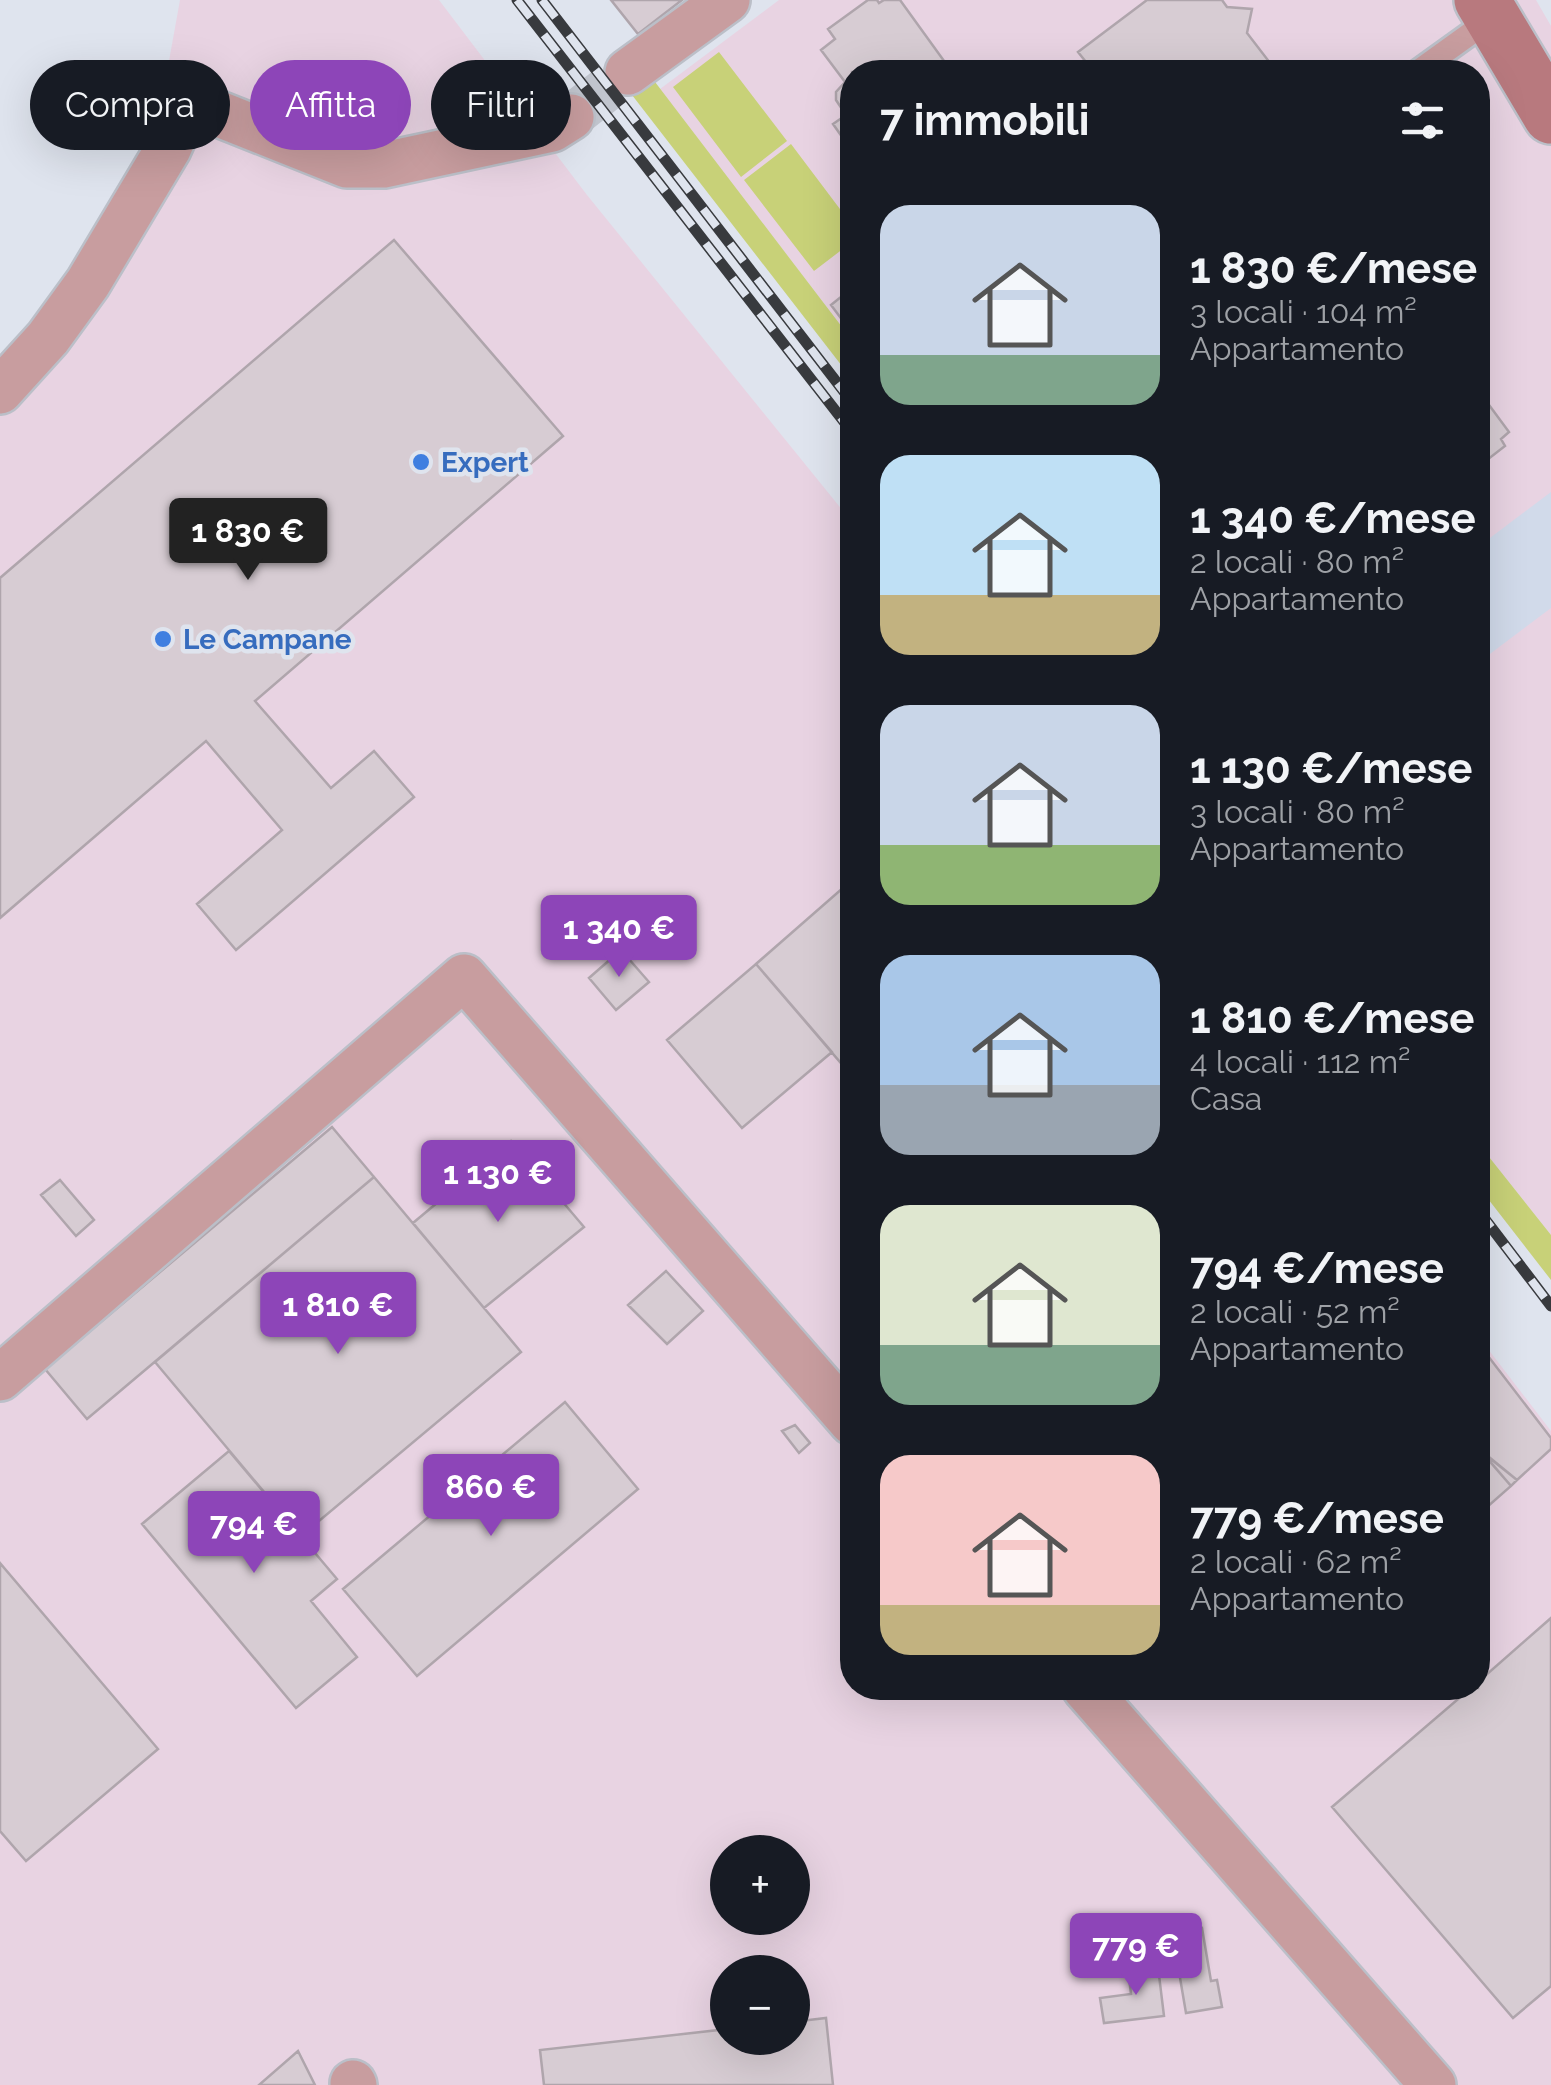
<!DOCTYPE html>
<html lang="it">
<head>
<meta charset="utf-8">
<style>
  body { margin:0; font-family:Raleway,sans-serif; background:#20242c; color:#f1f3f6; height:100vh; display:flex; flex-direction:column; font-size:38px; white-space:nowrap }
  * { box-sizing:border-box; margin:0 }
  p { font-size:32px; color:#9ea1a6 }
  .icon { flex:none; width:55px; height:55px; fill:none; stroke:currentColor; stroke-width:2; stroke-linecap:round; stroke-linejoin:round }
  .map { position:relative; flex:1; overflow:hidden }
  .side { position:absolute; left:840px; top:60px; width:650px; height:1640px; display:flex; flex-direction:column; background:#171b24; border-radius:40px; box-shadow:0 10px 40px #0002 }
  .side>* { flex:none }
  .hud { position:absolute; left:30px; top:60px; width:660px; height:90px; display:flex; gap:20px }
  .tools { position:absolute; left:710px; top:1835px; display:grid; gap:20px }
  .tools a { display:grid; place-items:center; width:100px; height:100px; border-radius:50%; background:#171b24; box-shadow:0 10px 40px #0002; font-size:50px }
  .price { position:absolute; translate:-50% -85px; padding:0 22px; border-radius:10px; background:#8d45b8; color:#fff; font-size:32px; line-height:65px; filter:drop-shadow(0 2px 5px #0008) }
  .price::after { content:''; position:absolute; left:50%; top:60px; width:30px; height:22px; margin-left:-15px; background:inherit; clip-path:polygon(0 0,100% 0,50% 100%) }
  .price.on { background:#222; color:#fff }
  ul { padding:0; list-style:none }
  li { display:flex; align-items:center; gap:30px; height:250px; padding:0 40px }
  li span { display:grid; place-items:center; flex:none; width:280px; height:200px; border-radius:30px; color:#555 }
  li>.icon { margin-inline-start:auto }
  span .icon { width:120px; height:120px; fill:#fffc; stroke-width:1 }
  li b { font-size:42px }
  h2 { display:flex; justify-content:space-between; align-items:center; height:120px; padding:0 40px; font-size:42px }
  .pill { padding:0 35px; border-radius:45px; background:#171b24; box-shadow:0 10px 40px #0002; font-size:35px; line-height:90px }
  .pill.on { background:#8d45b8; color:#fff }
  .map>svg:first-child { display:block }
</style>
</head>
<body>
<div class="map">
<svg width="1551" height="2085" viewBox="0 0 1551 2085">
  <rect width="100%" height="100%" fill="#dfe4ee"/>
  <!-- industrial -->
  <path fill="#e8d3e2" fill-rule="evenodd" d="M180 0H439L587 195 852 522V1688H1478V1336L1551 1431V2085H0V379L138 172 165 83ZM728 1852H792V1918H728ZM728 1972H792V2038H728Z
    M779 0H1536L1551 26V1235L1478 1143V72H852V340L660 89Z"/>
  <!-- built -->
  <path fill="#d1daea" d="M1551 492V608L1478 663V547Z"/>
  <!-- green -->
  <path fill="#c8d178" d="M719 52 787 141 741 177 673 87Z
    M652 78 852 340V379L632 95Z
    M791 144 852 225V242L814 271 744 180Z
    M1478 1143 1551 1235V1280L1478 1186Z"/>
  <!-- building -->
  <path fill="#d7ccd3" stroke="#afa5ac" stroke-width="2.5" d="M611 0H682L638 34Z
    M868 0H877L879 3 884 0H900L952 72H852V151L833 124 846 115 836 100V92L845 82 821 50 835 39 828 29Z
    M1147 0H1222L1227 7 1252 9 1247 33 1277 72H1094L1078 52Z
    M394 240 563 436 255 701 331 788 374 751 414 797 236 950 197 904 282 830 206 741 0 918V578Z
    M852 288V333L831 305Z
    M1478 390 1509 432 1501 439 1505 446 1478 467Z
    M852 880V1076L756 964Z
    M621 950 649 982 616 1010 589 978Z
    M756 964 832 1052 742 1128 667 1040Z
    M332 1127 374 1177 87 1419 45 1369Z
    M511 1141 584 1227 484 1308 413 1223Z
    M374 1177 521 1352 301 1536 155 1362Z
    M60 1180 94 1220 76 1236 41 1195Z
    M666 1271 703 1311 667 1344 628 1305Z
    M1478 1343 1551 1438V1449L1517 1480 1478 1448Z
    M565 1402 638 1489 417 1676 343 1589Z
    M795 1425 810 1443 799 1453 782 1431Z
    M1478 1448 1511 1486 1478 1515Z
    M229 1451 337 1579 311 1601 357 1657 296 1708 142 1524Z
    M1482 1452 1517 1480 1511 1486Z
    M0 1563 158 1749 26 1861 0 1831Z
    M1551 1618V1986L1513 2018 1332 1807 1471 1688H1478V1682Z
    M1202 1928 1211 1981 1217 1980 1222 2007 1186 2013 1178 1966 1165 1968 1159 1935Z
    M1158 1967 1164 2016 1104 2023 1100 1998 1131 1994 1128 1970Z
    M826 2018 833 2085H544L540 2050 728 2029V2038H792V2022Z
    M298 2051 315 2085H259Z"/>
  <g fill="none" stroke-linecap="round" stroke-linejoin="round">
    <!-- street-tunnel -->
    <path stroke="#c1c5ce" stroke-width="45" stroke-dasharray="45 22" stroke-linecap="butt" d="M571 117 628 72"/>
    <defs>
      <path id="lane" d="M1417 72 1492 18"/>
      <path id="street" d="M628 72 727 0
        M0 391 48 338 88 283 168 149 189 102 347 165H384L552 129 571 117
        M0 1378 464 977 852 1422
        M1085 1688 1433 2085
        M353 2083 354 2085"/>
      <path id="secondary" d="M1482 0 1551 116"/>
    </defs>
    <!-- lane casing -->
    <use href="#lane" stroke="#bbbfc8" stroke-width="28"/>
    <!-- street casing -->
    <use href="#street" stroke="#bbbfc8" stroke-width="50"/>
    <!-- secondary casing -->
    <use href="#secondary" stroke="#bbbfc8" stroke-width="60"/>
    <!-- lane -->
    <use href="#lane" stroke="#c89d9f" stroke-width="22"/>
    <!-- street -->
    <use href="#street" stroke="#c89d9f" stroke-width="45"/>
    <!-- secondary -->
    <use href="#secondary" stroke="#b8797e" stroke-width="55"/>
    <defs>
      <path id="rail" d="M517 0 852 432
        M542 0 852 402
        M1478 1210 1551 1306"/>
    </defs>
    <!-- rail casing -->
    <use href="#rail" stroke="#383a3e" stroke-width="11"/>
    <!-- rail -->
    <use href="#rail" stroke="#dfe4ee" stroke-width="8" stroke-dasharray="22" stroke-linecap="butt"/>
  </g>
  <!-- markers -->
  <g fill="#3f7fe0" stroke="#dfe4ee" stroke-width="4">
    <circle cx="421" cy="462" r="10"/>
    <circle cx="163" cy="639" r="10"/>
  </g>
  <g text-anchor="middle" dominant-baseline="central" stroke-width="9" stroke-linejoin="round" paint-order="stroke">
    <!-- shop labels -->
    <g font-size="28" font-weight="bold" fill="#366cbe" stroke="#dfe4ee" text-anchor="start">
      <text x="441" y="462">Expert</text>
      <text x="183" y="639">Le Campane</text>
    </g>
  </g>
</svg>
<div class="tools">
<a>+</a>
<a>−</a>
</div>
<b class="price on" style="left:248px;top:583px">1 830 €</b>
<b class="price" style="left:619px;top:980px">1 340 €</b>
<b class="price" style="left:498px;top:1225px">1 130 €</b>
<b class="price" style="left:338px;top:1357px">1 810 €</b>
<b class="price" style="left:491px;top:1539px">860 €</b>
<b class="price" style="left:254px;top:1576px">794 €</b>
<b class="price" style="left:1136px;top:1998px">779 €</b>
<div class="hud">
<a class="pill">Compra</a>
<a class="pill on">Affitta</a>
<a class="pill">Filtri</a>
</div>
<section class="side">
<h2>7 immobili<svg class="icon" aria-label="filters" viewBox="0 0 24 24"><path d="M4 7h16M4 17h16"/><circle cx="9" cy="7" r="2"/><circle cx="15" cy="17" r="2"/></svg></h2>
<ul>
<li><span style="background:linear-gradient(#c9d6e8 75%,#7fa58c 0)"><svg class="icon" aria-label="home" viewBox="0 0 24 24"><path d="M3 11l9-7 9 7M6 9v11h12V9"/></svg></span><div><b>1 830 €/mese</b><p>3 locali · 104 m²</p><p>Appartamento</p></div></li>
<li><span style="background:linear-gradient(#bfe0f5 70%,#c2b280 0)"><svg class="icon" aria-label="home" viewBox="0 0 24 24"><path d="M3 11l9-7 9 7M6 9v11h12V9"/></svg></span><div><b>1 340 €/mese</b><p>2 locali · 80 m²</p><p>Appartamento</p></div></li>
<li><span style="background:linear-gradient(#c9d6e8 70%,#8fb573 0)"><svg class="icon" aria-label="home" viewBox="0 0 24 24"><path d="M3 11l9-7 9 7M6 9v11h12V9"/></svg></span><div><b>1 130 €/mese</b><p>3 locali · 80 m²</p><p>Appartamento</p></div></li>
<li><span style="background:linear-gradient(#a9c7e8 65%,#9aa5b1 0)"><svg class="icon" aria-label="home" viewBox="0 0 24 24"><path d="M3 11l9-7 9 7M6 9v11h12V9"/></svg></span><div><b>1 810 €/mese</b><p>4 locali · 112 m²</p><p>Casa</p></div></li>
<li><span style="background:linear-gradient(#dfe7d0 70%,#7fa58c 0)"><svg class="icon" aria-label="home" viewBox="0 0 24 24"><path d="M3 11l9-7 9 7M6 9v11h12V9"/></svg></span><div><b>794 €/mese</b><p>2 locali · 52 m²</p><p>Appartamento</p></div></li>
<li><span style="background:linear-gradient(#f6c9c9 75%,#c2b280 0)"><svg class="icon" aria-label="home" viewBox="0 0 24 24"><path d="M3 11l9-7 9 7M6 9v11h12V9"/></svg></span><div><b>779 €/mese</b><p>2 locali · 62 m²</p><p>Appartamento</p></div></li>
</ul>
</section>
</div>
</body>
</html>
